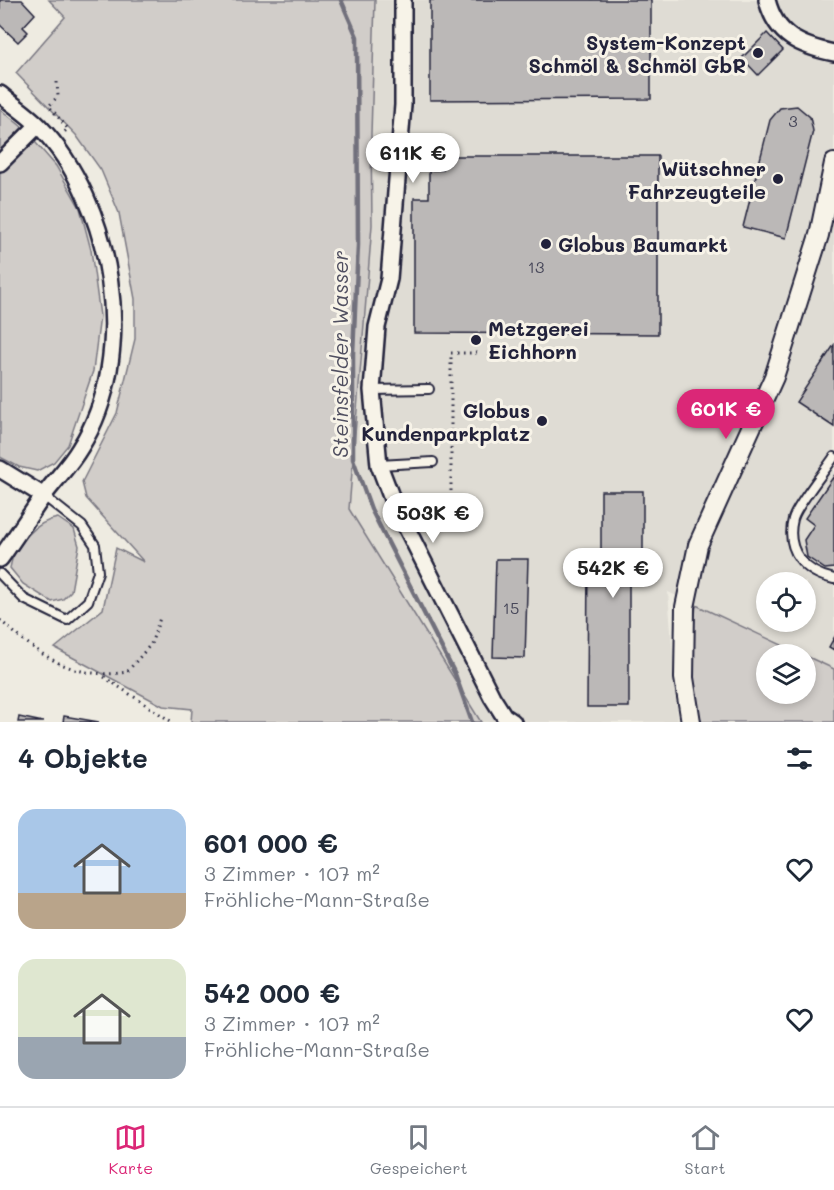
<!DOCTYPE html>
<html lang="de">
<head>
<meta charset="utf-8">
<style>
  body { margin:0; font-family:Mali,sans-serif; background:#f6f6f7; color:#1f2937; height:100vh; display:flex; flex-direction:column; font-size:22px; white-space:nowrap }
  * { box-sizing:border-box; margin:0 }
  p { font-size:20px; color:#747a83 }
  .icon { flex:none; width:33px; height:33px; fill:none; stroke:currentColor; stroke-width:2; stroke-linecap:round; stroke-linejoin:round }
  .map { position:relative; height:722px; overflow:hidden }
  .drawer { display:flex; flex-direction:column; background:#fff; flex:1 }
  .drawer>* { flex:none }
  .tools { position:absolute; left:756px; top:572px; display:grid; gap:12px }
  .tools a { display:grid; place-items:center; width:60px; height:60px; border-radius:50%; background:#fff; box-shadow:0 3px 9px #0003; font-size:30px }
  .price { position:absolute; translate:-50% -51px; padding:0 14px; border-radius:21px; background:#fff; color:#222; font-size:20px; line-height:39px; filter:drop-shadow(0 2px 3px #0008) }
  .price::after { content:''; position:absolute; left:50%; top:36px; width:18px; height:14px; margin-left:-9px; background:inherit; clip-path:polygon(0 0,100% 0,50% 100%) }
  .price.current { background:#db2777; color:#fff }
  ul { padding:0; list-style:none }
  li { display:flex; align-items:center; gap:18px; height:150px; padding:0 18px }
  li span { display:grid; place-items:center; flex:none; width:168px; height:120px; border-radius:18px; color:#555 }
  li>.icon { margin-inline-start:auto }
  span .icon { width:72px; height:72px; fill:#fffc; stroke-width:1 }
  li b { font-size:26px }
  h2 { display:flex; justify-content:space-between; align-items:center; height:72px; padding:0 18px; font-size:26px }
  .tab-bar { display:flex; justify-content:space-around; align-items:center; height:84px; border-top:2px solid #e0e1e3; background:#fff; font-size:16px; color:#747a83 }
  .tab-bar a { display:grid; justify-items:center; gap:3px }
  .tab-bar .current { color:#db2777 }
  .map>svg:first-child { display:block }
</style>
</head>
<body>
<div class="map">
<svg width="834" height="722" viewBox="0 0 834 722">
  <rect width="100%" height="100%" fill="#eeebe1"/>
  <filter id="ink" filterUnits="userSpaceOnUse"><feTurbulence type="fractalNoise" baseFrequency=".0167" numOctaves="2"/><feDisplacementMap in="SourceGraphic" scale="12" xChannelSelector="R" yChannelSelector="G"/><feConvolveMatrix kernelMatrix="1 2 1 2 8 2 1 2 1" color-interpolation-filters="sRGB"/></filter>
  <g filter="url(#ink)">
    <!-- built -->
    <path fill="#dfdcd4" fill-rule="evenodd" d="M334 0H834V669L668 592 678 722H481L349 509ZM766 582H806V621H766Z"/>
    <!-- green -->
    <path fill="#d1cdc9" stroke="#7a7882" stroke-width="1.5" d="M49 0H375L371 134 372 225 349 509 481 722H191L192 709 163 706 55 648 103 609 116 548 144 562 86 498 82 482 117 413 135 339V299L119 213 101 170 76 135 16 73 65 17Z
      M0 109 22 127 56 166 80 208 91 250 100 316 93 371 68 445 54 462 37 471 19 467 0 457Z
      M58 518 74 529 79 546 71 591 63 599 52 602 23 584 10 568C13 546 36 521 58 518Z
      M696 605 801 654H766V693H806V656L834 669V722H698L690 670Z"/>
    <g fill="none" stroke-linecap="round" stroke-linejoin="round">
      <!-- stream -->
      <path stroke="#716f7b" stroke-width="4.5" d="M341 0 357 37 358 245 353 354V459L371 509 455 674 472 722"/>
    </g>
    <!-- building -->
    <path fill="#bbb8b7" stroke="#22223b" stroke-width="1.5" d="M0 0H22L35 14 23 27 28 32 18 42 0 25Z
      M430 0H651V99L430 100Z
      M767 33 783 50 758 75 742 58Z
      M797 106 810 117 813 131 786 238 743 227 770 120 780 108Z
      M443 156H658V334L414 333V198H429V170H443Z
      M834 345V427L796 402Z
      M834 476V568L825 569 807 557 804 540 814 525 805 518Z
      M601 491H643V560L629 559V707H587L588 558H601Z
      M496 559H528L525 658 493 657Z
      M834 638V650L829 647Z
      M64 716 99 722H63Z
      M19 717 43 722H18Z"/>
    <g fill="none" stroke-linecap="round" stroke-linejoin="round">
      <defs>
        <path id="service" d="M372 390 429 389
          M834 457C824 472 797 505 793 519 785 551 805 573 834 579
          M379 465 433 462
          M0 574 24 599 67 620 88 601 98 572 95 545 82 526 44 496"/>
        <path id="minor" d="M403 0V105L389 279 377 327 372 390 379 465 392 499 492 697 504 716 513 722
          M767 0C776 36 800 46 834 53
          M0 94C13 105 27 114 39 126 114 203 139 356 80 448 70 465 56 479 44 495 29 516 15 538 0 559
          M0 163 38 125
          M0 469 44 496"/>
        <path id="tertiary" d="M691 722 684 678 685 607 698 545 774 377 819 235 834 163"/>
      </defs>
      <!-- service casing -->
      <use href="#service" stroke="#22223b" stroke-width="12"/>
      <!-- minor casing -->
      <use href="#minor" stroke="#22223b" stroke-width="20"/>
      <!-- tertiary casing -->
      <use href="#tertiary" stroke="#22223b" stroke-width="22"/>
      <!-- path -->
      <path stroke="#22223b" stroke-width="3" stroke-dasharray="1.5 4.5" stroke-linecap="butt" d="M57 82 58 96 49 106 68 129 63 133
        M451 497V353H477
        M0 620C39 655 73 681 127 672L151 644 160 618
        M104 677 172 722"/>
      <!-- service -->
      <use href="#service" stroke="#f7f3e8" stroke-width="8"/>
      <!-- minor -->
      <use href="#minor" stroke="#f7f3e8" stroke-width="15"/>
      <!-- tertiary -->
      <use href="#tertiary" stroke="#f7f3e8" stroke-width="18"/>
    </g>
  </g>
  <!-- markers -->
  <g fill="#22223b" stroke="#f7f3e8" stroke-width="2">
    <circle cx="758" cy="53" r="6"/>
    <circle cx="778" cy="179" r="6"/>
    <circle cx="546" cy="244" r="6"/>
    <circle cx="476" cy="340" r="6"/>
    <circle cx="542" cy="421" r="6"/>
  </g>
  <g text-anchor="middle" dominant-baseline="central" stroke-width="6" stroke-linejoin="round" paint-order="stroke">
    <!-- number labels -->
    <g font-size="16" fill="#48485a">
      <text x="793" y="120">3</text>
      <text x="536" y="266">13</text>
      <text x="511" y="607">15</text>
    </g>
    <!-- poi labels -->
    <g font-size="20" font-weight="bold" fill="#22223b" stroke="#f7f3e8" text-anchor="end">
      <text x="746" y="42">System-Konzept<tspan x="746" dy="23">Schmöl &amp; Schmöl GbR</tspan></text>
      <text x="766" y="168">Wütschner<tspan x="766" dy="23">Fahrzeugteile</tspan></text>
      <text x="558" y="244" text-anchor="start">Globus Baumarkt</text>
      <text x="488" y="328" text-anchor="start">Metzgerei<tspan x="488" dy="23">Eichhorn</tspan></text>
      <text x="530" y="410">Globus<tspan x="530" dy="23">Kundenparkplatz</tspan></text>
    </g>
    <!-- water labels -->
    <g font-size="21" font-style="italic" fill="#504f60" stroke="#f7f3e8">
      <text transform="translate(339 354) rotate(-90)">Steinsfelder Wasser</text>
    </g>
  </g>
</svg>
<div class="tools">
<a><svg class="icon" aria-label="locate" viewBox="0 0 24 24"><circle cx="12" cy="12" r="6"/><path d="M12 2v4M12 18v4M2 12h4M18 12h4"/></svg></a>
<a><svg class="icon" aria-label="layers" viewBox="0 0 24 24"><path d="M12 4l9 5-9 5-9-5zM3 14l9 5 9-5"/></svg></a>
</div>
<b class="price" style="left:413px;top:184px">611K €</b>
<b class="price current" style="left:726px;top:440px">601K €</b>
<b class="price" style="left:433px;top:544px">503K €</b>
<b class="price" style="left:613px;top:599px">542K €</b>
</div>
<section class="drawer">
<h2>4 Objekte<svg class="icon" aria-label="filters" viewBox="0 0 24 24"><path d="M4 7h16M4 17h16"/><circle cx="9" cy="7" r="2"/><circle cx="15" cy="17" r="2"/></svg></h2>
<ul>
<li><span style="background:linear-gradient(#a9c7e8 70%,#b9a48a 0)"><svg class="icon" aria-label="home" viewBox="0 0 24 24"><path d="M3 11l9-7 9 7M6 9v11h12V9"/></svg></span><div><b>601 000 €</b><p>3 Zimmer · 107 m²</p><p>Fröhliche-Mann-Straße</p></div><svg class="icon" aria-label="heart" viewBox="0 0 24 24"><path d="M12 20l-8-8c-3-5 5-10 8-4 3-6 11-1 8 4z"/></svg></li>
<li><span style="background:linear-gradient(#dfe7d0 65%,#9aa5b1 0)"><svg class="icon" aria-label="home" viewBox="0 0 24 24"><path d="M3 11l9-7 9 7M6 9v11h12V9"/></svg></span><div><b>542 000 €</b><p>3 Zimmer · 107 m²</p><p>Fröhliche-Mann-Straße</p></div><svg class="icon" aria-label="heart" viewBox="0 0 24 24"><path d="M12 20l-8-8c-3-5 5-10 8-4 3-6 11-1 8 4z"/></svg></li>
</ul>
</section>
<nav class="tab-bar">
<a class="current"><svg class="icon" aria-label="map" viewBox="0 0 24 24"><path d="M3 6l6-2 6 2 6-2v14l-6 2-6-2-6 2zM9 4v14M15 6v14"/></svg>Karte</a>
<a><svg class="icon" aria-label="saved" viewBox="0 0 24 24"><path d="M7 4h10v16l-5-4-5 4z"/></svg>Gespeichert</a>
<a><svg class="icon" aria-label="home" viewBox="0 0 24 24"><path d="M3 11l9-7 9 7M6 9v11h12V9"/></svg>Start</a>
</nav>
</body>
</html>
